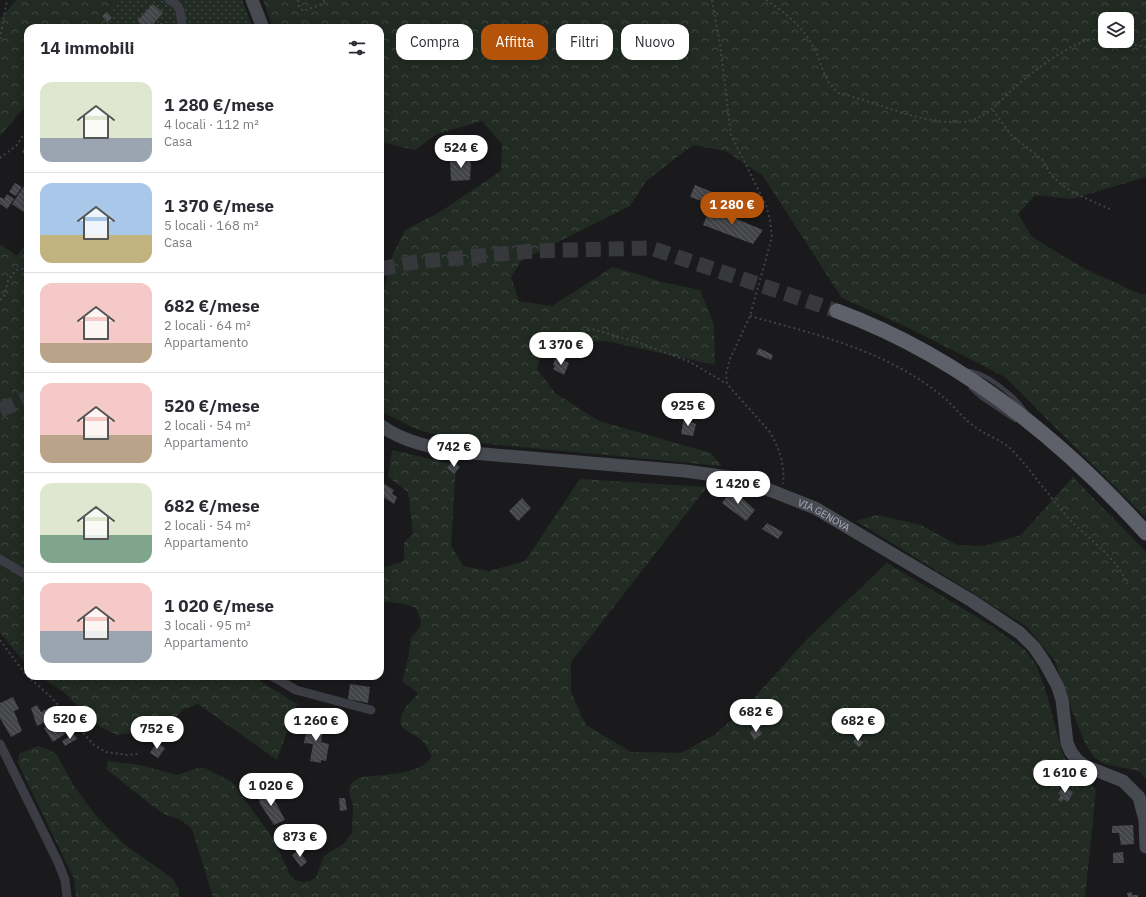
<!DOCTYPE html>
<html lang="it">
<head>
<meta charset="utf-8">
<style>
  body { margin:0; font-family:"IBM Plex Sans",sans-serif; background:#f2f2f3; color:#2b2b33; height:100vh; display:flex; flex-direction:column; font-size:15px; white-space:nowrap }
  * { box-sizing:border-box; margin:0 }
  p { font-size:13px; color:#7c7c81 }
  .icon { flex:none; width:22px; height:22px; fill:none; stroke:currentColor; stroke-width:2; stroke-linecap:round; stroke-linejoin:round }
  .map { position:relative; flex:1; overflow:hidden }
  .side { position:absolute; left:24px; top:24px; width:360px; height:656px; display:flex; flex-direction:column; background:#fff; border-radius:12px; box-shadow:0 2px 10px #0003 }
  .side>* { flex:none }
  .top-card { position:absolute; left:396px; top:24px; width:380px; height:36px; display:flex; gap:8px }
  .controls { position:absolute; left:1098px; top:12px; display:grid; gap:8px }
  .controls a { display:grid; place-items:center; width:36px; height:36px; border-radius:8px; background:#fff; box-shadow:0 2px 10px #0003; font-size:20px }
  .price { position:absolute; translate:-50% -34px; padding:0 9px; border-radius:14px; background:#fff; color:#222; font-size:13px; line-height:26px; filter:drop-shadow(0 1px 2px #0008) }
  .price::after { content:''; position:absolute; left:50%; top:24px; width:12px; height:9px; margin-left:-6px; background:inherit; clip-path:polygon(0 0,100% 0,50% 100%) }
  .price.active { background:#b45309; color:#fff }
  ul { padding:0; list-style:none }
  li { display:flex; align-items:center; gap:12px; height:100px; padding:0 16px }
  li+li { border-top:1px solid #e1e1e2 }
  li span { display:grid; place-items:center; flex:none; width:112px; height:80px; border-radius:12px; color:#555 }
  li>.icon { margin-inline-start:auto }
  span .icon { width:48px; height:48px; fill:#fffc; stroke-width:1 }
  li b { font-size:17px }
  h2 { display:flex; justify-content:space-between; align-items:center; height:48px; padding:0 16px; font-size:17px }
  .tag { padding:0 14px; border-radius:12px; background:#fff; box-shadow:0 2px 10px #0003; font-size:14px; line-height:36px }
  .tag.active { background:#b45309; color:#fff }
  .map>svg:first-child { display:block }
</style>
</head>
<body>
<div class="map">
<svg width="1146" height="897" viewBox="0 0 1146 897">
  <defs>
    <pattern id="grass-dots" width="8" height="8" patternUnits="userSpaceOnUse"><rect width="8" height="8" fill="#212b23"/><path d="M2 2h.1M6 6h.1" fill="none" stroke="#3f4741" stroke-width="1.8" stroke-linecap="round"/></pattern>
    <pattern id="forest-crowns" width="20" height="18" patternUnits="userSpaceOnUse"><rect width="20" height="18" fill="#212b23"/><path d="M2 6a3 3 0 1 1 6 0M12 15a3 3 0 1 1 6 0" fill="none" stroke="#3f4741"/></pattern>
    <pattern id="building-back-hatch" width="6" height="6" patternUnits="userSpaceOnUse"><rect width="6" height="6" fill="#444549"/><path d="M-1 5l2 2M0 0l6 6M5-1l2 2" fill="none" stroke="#5c5d61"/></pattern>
  </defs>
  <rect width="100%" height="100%" fill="#1a1a1c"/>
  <!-- grass -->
  <path fill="url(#grass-dots)" d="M115 0H242L253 28H108Z"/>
  <!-- forest -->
  <path fill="url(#forest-crowns)" fill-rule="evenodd" d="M16 0H115L108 28H28V103L0 136V19Z
    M263 0H1146V177L1072 199 1035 195 1018 214 1032 237 1083 268 1140 294H1146V518L1005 377 909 328 842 298 763 176 726 151 693 145 646 181 630 206 522 260 511 277 519 301 552 306 613 267 666 283 700 290 714 325 715 365 606 341 566 343 542 349 537 369 555 393 599 421 711 453 722 466 457 441 416 429 384 413 380 410V306L393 254 405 230 440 212 501 171 502 144 482 121 437 134 415 150 380 142V28H273ZM1105 19H1127V41H1105Z
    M28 240V666L0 633V244L17 256Z
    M392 450 456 465 451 545 463 566 489 571 525 561 580 479 707 487 571 662V692L586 725 631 752 681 753 714 735 745 708 808 638 887 563 992 626 1025 650 1036 665 1045 688 1062 752 1073 773 1096 789 1085 897H213L192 829 181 820 166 815 154 807 106 769 108 761 140 765 177 775 198 768H205L232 782 274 840 290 875 295 880 302 882 310 881 316 877 324 856 343 844 352 833 353 806 349 793 350 785 355 780 361 777C382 775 422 775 432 756 429 751 426 744 421 740 411 729 393 733 404 710 407 703 414 700 418 693L402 681 408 659 411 638 420 627 421 620 416 608 404 604 380 601V569L404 561V543L413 534 408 492 388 477Z
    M1073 477 1146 552V778L1139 771 1105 764 1095 758 1085 743 1070 706 1055 661 1026 626 856 521 877 515 921 525 957 545 984 546 1021 535Z
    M39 676H252L297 704 277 760 198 704 182 710 168 728 117 735 93 723 65 693Z
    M38 746 52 751 57 755 74 786 96 816 124 844 172 878 179 890V897H76L74 879 18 763 19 754Z"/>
  <!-- building -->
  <path fill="url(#building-back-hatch)" d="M153 4 163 13 154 23 157 26 161 23 167 28H145L137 21Z
    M107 12 112 18 107 22 102 16Z
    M28 143V156L22 152Z
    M464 155V158H471L470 180 451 181 450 160 456 159 455 156Z
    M28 180V215L12 204Z
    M15 183 22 187 16 196 9 192Z
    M695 185 717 194 713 205 690 197Z
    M7 194 14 199 7 209 0 204V197L4 199Z
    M710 208 763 230 753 244 703 225Z
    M380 274H382L384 289 380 290Z
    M759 348 773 355 771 360 756 354Z
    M556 357 569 363 564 375 553 369 555 366 553 365Z
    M684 417 692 419 691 422 696 424 693 436 681 434Z
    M453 461 460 467 454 474 447 468Z
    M380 481 394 490 392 494 397 497 394 504 380 495Z
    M732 489 755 510 746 521 722 503Z
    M522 498 531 508 518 521 509 511Z
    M767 523 783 532 778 539 762 529Z
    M350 684 370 687 368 703 348 699Z
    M13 697 19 709 14 711 22 731 11 737 0 718V703Z
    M37 705 41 712 51 707 66 733 53 742 44 728 47 726 45 722 37 726 31 708Z
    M337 709 342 725 333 727 329 711Z
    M308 721 324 724 321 742 329 744 326 761 321 760V763L310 761 313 744 304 743Z
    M758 727 762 734 754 740 750 732Z
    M74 734 77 739 65 746 62 741Z
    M857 737 863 743 859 747 853 742Z
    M157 742 165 748 158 758 150 753Z
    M1063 786 1073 792 1068 802 1063 799 1062 802 1058 800 1061 795 1058 794Z
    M268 788 285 820 274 825 259 802 260 801 257 796Z
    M339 798H345L347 810 340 811Z
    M1133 825 1134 844 1121 845 1119 833H1112V826Z
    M299 850 307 862 301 867 292 855Z
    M1123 852 1124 863H1113V853Z
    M1132 892V895H1138V897H1128L1127 893Z"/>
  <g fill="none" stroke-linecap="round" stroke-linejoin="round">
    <!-- trunk-tunnel -->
    <path stroke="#37383c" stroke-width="15" stroke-dasharray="15 8" stroke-linecap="butt" d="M380 269 415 262 532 251 651 248 837 311
      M0 410 28 398"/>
    <!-- path -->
    <path stroke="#404249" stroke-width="2" stroke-dasharray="2 3" stroke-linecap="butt" d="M298 0 299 6 303 11 320 5 325 0
      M712 0 720 44 731 135 766 205 770 220 772 237 750 316 730 359 726 374 727 384 770 432C779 448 785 464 783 484
      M766 0C786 13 803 27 814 48 824 66 822 80 839 93 876 102 923 125 961 122 986 120 996 104 1013 89 1029 74 1071 42 1093 39 1096 39 1101 40 1105 40
      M0 39 7 0
      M1115 41 1146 47
      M993 110 1012 136 1042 159 1051 175 1062 185 1072 192 1112 210
      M0 158 17 145 28 127
      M0 300 4 296 8 281 16 270 28 268
      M750 316C815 334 883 350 937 392 951 402 961 417 975 427 986 435 1001 440 1011 449 1033 472 1050 498 1071 521 1088 538 1120 561 1127 584
      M560 351C569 341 579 333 592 329L640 343 690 362 727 384
      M0 640 26 675 50 696 94 745 106 752 128 755 138 754"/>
    <!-- service -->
    <path stroke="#3c3d44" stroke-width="4.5" d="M967 371C985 371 1016 397 1025 411
      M971 388 982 398 1015 420"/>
    <!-- minor -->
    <path stroke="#3c3d44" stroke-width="9" d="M169 0C182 5 181 16 182 28
      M0 559 28 576
      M272 676 296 690 371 710
      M0 744 58 862 65 880 67 897"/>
    <!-- secondary -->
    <g stroke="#484a52" stroke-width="13">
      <path d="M252 0 263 28"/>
      <path id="s1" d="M380 425C403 442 433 448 461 452L685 471 729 477 772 491 815 508 972 601 1020 633 1034 647 1045 663 1058 687 1062 700 1067 743 1071 752 1077 760 1085 766 1123 781 1139 797 1145 820 1146 847"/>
    </g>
    <!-- trunk -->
    <path stroke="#5e606a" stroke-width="15" d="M837 311C959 356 1060 438 1146 533"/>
  </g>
  <g text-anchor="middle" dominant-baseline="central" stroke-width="3.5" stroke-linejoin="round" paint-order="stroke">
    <!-- street labels -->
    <g font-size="10" fill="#abb0bd" stroke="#151517">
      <text stroke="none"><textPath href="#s1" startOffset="458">VIA GENOVA</textPath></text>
    </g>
  </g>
</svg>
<div class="controls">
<a><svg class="icon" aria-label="layers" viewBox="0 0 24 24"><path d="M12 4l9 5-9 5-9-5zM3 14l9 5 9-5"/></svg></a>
</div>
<b class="price" style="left:461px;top:169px">524 €</b>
<b class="price active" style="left:732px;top:226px">1 280 €</b>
<b class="price" style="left:561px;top:366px">1 370 €</b>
<b class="price" style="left:688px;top:427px">925 €</b>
<b class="price" style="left:454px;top:468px">742 €</b>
<b class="price" style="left:738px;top:505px">1 420 €</b>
<b class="price" style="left:756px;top:733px">682 €</b>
<b class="price" style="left:70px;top:740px">520 €</b>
<b class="price" style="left:316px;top:742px">1 260 €</b>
<b class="price" style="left:858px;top:742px">682 €</b>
<b class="price" style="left:157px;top:750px">752 €</b>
<b class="price" style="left:1065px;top:794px">1 610 €</b>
<b class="price" style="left:271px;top:807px">1 020 €</b>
<b class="price" style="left:300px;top:858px">873 €</b>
<div class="top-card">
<a class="tag">Compra</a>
<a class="tag active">Affitta</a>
<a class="tag">Filtri</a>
<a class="tag">Nuovo</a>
</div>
<section class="side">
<h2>14 immobili<svg class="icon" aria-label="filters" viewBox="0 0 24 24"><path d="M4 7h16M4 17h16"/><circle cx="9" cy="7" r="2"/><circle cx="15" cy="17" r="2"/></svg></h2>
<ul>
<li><span style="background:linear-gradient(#dfe7d0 70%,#9aa5b1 0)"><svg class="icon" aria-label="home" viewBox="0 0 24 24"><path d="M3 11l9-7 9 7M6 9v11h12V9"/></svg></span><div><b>1 280 €/mese</b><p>4 locali · 112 m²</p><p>Casa</p></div></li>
<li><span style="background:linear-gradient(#a9c7e8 65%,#c2b280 0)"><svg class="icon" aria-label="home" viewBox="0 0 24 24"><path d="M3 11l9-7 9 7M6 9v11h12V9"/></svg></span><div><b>1 370 €/mese</b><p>5 locali · 168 m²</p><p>Casa</p></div></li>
<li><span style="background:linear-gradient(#f6c9c9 75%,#b9a48a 0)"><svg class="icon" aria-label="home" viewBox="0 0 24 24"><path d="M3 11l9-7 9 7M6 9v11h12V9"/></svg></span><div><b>682 €/mese</b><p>2 locali · 64 m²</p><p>Appartamento</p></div></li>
<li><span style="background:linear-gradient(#f6c9c9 65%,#b9a48a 0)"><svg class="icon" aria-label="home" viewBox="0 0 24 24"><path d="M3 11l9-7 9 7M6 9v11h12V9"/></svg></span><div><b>520 €/mese</b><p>2 locali · 54 m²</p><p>Appartamento</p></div></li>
<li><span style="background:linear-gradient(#dfe7d0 65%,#7fa58c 0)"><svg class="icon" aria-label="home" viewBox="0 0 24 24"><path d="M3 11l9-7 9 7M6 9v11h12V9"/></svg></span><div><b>682 €/mese</b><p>2 locali · 54 m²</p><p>Appartamento</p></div></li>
<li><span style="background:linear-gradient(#f6c9c9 60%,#9aa5b1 0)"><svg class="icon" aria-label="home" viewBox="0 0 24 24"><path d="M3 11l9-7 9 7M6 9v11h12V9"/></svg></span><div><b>1 020 €/mese</b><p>3 locali · 95 m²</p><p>Appartamento</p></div></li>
</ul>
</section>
</div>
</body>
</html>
